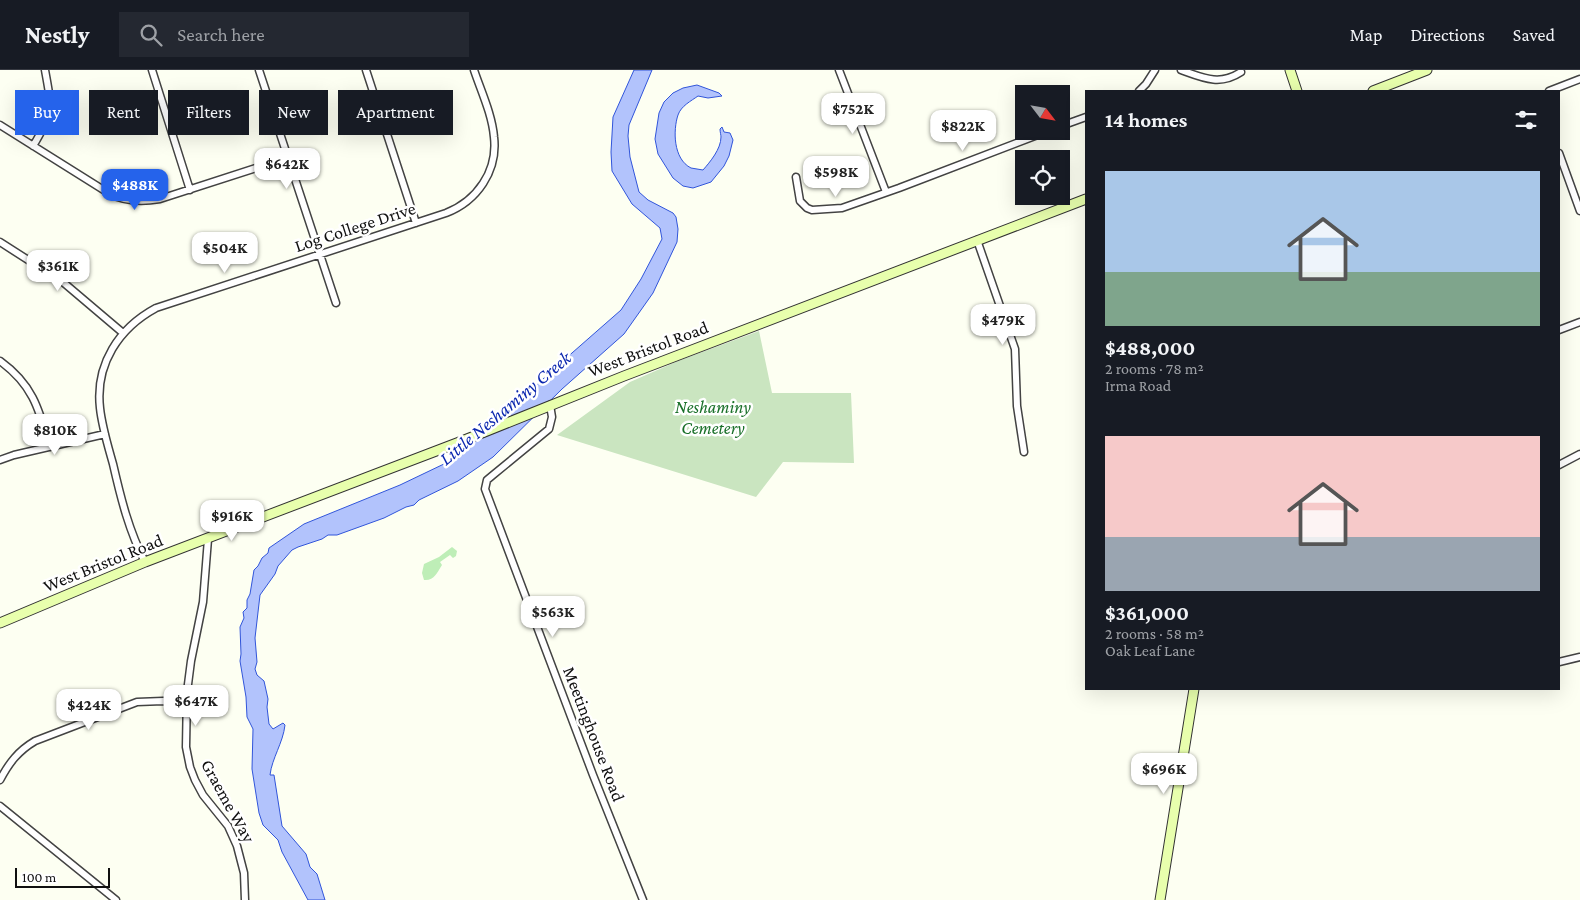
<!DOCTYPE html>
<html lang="en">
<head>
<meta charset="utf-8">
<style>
  body { margin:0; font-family:"Crimson Pro",serif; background:#242831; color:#f1f3f6; height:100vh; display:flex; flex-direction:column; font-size:19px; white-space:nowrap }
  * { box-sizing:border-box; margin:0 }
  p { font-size:16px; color:#9ea1a6 }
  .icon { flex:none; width:28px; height:28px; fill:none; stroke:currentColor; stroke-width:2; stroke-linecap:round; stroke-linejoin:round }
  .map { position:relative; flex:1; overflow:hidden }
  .side { position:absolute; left:1085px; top:20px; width:475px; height:600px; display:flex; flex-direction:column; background:#171b24; border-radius:0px; box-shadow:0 5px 20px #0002 }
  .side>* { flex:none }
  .banner { position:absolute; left:15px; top:20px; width:475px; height:45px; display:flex; gap:10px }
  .needle { width:32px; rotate:121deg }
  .buttons { position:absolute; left:1015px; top:15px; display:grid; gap:10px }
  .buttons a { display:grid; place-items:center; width:55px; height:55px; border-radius:0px; background:#171b24; box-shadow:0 5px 20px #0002; font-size:25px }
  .scale { position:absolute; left:15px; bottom:12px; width:95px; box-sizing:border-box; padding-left:5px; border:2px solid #101010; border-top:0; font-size:14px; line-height:18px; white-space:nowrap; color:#101010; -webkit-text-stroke:4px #fff; paint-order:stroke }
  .price { position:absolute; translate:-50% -42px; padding:0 11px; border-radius:10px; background:#fff; color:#222; font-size:16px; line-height:32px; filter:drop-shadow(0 1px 2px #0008) }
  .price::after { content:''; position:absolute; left:50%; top:30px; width:15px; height:11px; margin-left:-8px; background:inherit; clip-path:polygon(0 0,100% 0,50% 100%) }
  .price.selected { background:#2563eb; color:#fff }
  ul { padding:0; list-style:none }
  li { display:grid; align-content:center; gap:10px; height:265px; padding:0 20px }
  li span { display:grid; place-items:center; height:155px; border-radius:0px; color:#555 }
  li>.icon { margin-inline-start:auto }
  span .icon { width:90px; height:90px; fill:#fffc; stroke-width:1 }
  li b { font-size:21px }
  h2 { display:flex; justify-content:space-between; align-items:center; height:60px; padding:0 20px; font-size:21px }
  .tag { padding:0 18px; border-radius:0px; background:#171b24; box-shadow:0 5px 20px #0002; font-size:18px; line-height:45px }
  .tag.selected { background:#2563eb; color:#fff }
  header { display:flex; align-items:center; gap:30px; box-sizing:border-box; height:70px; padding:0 25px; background:#171b24; border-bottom:1px solid #363941 }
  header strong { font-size:24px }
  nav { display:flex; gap:28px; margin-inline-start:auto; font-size:18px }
  .search { width:350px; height:45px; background:#242831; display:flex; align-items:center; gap:12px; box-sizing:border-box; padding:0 18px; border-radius:0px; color:#9ea1a6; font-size:19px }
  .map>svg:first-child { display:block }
</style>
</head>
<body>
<header>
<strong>Nestly</strong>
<div class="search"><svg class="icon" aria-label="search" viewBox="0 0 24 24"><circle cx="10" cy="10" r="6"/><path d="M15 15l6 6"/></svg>Search here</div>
<nav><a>Map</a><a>Directions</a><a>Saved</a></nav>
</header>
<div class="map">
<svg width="1580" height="830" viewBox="0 0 1580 830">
  <rect width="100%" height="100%" fill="#fdfff2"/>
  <!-- green -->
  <path fill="#beeeb7" d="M452 477 457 481 456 486 453 488 450 485 440 492 442 495C437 503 434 511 424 510L422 503 424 494 439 487Z"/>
  <!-- cemetery -->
  <path fill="#cae5c0" d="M759 261 772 323H851L854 393 783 392 756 427 557 365 630 312 678 291Z"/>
  <!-- water -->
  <path fill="#b2c3fc" stroke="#3155da" d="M634 0H652L629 55 628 66 630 87 639 122 648 130 673 143 676 147 678 159 677 172 653 223 624 264 562 319 493 387 458 411 419 430 414 435 406 437 384 448 337 465H328L322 469 298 477 292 480 278 496 275 504 260 525 255 568 257 592 255 599 257 605 264 611 268 629 267 637 269 654 273 659 283 653 285 655C283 673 272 688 270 705H274L282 756 306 784 310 797 317 804 325 830H308L282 782 278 770 263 755 259 743 252 699 253 659 247 647 246 627 240 591 241 584 240 557 244 548 243 542 247 538V530L250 524 254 500 258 496 262 488 268 483 269 478 304 454 400 415 446 393 490 361 548 304 621 240 641 209 662 169 660 158 632 134 612 101 611 82 613 47Z
    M697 15 719 23 722 26 708 28 698 26C691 31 681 36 678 45 673 60 673 89 691 98 695 99 699 99 703 100 710 92 721 79 721 67 721 65 720 62 720 59L722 57 724 62 730 63 733 70 729 86 724 96 711 112 693 118 683 116 673 108 658 84 655 69 659 43 664 32 673 23 683 18Z"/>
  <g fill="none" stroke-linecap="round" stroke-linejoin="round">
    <defs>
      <path id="street" d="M152 0 190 120
        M259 0 336 233
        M366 0 416 153
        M839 0 886 122
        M1181 0C1203 8 1220 16 1241 2
        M1139 21 1146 14 1155 0
        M1549 21 1580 9
        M0 55 110 124C126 132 142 132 160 129L287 88
        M1061 56 1086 47
        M33 76C54 41 52 39 45 0
        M1559 83 1580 141
        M796 107 800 131 807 138 812 140 842 138 899 118 1048 61
        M977 170 1015 279 1017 336 1024 382
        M0 172 64 213 123 263
        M1559 260 1580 252
        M0 291C33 315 39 339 50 377
        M550 335 552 347 549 359 493 405 487 410 485 419 593 705 643 830
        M0 390 14 385 105 364
        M1559 395 1580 384
        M208 469 203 532 191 591 187 622 186 677 190 697 195 710 203 725 228 756 237 776 244 803 245 830
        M145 492C129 461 121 429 113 394 108 376 102 357 100 338 95 294 119 258 156 238L446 143C477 131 498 101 494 67 492 44 481 21 474 0
        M1559 592 1580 587
        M0 710C9 693 18 681 35 671L137 632 163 631 186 636
        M0 736 116 830"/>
      <path id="secondary" d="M1290 0 1297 21
        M1373 21 1427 0
        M0 553 145 492 457 373 624 306 1086 129
        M1160 830 1194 619"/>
    </defs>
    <!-- street casing -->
    <use href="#street" stroke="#434343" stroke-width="9"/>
    <!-- secondary casing -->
    <use href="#secondary" stroke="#323232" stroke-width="11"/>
    <!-- street -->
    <use href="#street" stroke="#fff" stroke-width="6"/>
    <!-- secondary -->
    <use href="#secondary" stroke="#e8ffad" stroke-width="9"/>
  </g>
  <g text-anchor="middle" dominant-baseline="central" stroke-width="5" stroke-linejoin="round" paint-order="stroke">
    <!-- street labels -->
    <g font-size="18" fill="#101010" stroke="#fff">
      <text transform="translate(355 157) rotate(-18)">Log College Drive</text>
      <text transform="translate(648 279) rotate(-21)">West Bristol Road</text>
      <text transform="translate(103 493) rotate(-22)">West Bristol Road</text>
      <text transform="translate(594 664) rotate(69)">Meetinghouse Road</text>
      <text transform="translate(228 731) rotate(61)">Graeme Way</text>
    </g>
    <!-- park labels -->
    <g font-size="18" font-style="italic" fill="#186f28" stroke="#fff">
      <text x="713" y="337">Neshaminy<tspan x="713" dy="21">Cemetery</tspan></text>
    </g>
    <!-- water labels -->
    <g font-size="19" font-style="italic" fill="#0b27af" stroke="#fff">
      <text transform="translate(505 338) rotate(-40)">Little Neshaminy Creek</text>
    </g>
  </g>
</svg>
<div class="buttons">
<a><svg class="needle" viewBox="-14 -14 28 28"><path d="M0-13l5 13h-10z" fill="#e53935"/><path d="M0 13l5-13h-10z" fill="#9ea1a6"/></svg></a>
<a><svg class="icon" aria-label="locate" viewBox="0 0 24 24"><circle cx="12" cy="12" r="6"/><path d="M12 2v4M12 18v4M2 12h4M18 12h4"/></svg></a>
</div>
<div class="scale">100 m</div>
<b class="price" style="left:853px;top:65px">$752K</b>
<b class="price" style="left:963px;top:82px">$822K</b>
<b class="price" style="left:287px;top:120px">$642K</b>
<b class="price" style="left:836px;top:128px">$598K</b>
<b class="price selected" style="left:135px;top:141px">$488K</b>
<b class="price" style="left:225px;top:204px">$504K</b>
<b class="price" style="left:58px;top:222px">$361K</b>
<b class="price" style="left:1003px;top:276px">$479K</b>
<b class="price" style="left:55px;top:386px">$810K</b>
<b class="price" style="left:232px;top:472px">$916K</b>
<b class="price" style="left:553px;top:568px">$563K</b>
<b class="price" style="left:196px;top:657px">$647K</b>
<b class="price" style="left:89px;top:661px">$424K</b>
<b class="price" style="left:1164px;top:725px">$696K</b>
<div class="banner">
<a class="tag selected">Buy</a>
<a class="tag">Rent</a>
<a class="tag">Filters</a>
<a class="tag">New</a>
<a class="tag">Apartment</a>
</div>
<section class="side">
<h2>14 homes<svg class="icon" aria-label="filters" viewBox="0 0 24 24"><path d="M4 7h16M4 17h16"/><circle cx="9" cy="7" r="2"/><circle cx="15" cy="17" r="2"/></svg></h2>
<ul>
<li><span style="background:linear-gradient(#a9c7e8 65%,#7fa58c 0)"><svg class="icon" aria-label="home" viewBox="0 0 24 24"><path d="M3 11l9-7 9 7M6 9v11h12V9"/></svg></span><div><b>$488,000</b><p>2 rooms · 78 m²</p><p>Irma Road</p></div></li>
<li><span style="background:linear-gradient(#f6c9c9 65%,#9aa5b1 0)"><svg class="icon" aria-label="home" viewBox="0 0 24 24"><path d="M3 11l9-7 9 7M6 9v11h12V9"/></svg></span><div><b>$361,000</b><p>2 rooms · 58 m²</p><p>Oak Leaf Lane</p></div></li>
</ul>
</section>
</div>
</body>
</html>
